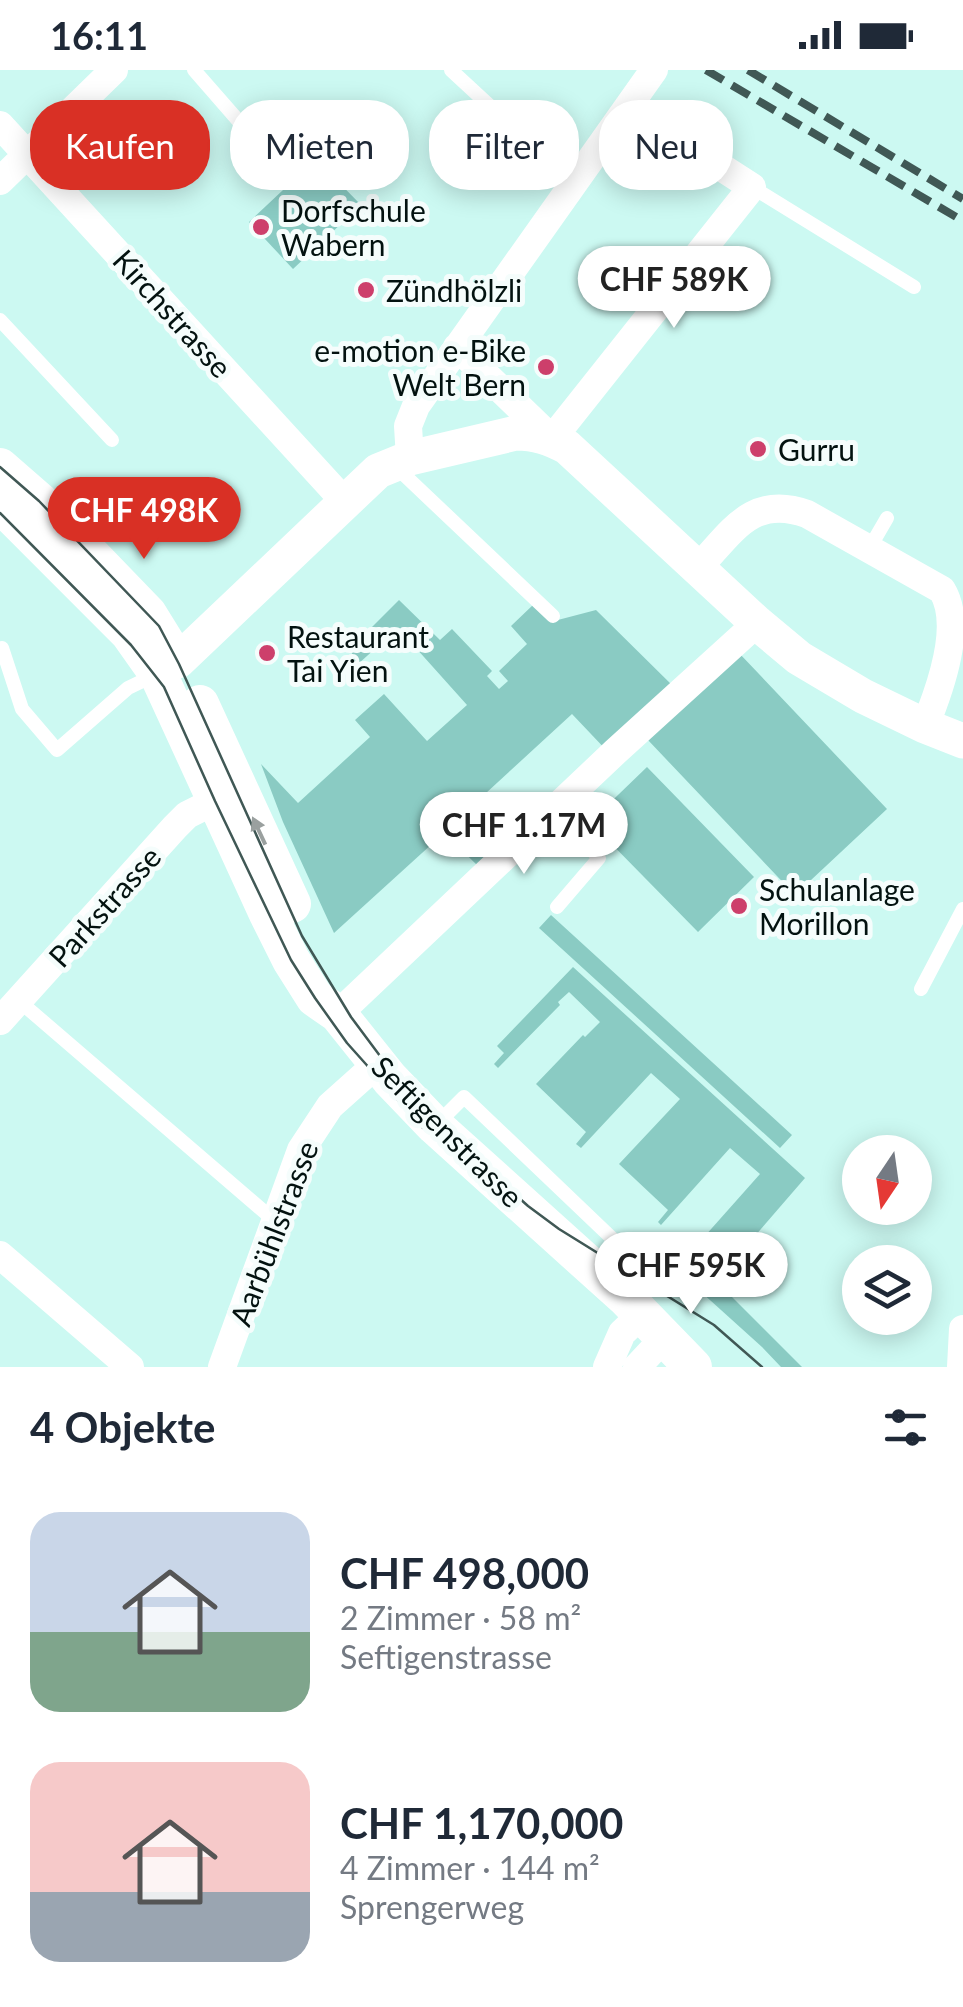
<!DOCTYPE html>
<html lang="de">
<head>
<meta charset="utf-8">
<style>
  body { margin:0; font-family:Lato,sans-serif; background:#f6f6f7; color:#1f2937; height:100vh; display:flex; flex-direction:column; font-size:38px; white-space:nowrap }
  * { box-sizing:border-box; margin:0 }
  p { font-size:32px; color:#747a83 }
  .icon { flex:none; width:55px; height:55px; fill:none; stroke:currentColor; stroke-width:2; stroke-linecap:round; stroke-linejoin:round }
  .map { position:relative; height:1297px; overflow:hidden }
  .drawer { display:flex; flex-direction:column; background:#fff; flex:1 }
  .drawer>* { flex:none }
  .banner { position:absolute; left:30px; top:30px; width:905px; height:90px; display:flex; gap:20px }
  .needle { width:65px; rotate:193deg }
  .fabs { position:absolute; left:842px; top:1065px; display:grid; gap:20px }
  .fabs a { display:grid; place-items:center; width:90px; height:90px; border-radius:50%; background:#fff; box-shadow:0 5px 25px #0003; font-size:50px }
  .price { position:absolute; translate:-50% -85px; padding:0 22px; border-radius:35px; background:#fff; color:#222; font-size:32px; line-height:65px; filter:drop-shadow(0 2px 5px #0008) }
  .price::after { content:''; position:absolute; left:50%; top:60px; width:30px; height:22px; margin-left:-15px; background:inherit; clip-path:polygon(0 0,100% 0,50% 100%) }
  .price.on { background:#d93025; color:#fff }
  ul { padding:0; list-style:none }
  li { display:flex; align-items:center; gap:30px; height:250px; padding:0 30px }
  li span { display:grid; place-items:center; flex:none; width:280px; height:200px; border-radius:30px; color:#555 }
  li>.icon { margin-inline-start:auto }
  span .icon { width:120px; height:120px; fill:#fffc; stroke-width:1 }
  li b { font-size:42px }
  h2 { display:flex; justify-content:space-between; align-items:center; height:120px; padding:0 30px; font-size:42px }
  .pill { padding:0 35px; border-radius:40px; background:#fff; box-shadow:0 5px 25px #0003; font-size:35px; line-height:90px }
  .pill.on { background:#d93025; color:#fff }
  .status { display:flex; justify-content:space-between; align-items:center; height:70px; padding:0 50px; background:#fff; direction:ltr }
  .status svg { height:28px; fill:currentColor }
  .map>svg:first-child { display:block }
</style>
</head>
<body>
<div class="status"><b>16:11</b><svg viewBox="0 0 49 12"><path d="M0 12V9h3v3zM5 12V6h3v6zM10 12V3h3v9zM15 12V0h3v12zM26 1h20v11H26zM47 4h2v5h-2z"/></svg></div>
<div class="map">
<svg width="963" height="1297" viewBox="0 0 963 1297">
  <rect width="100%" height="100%" fill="#ccf9f2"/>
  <!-- green -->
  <path fill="#8acbc3" d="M316 89 361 135 293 199 249 152Z
    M399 530 440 570 452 559 492 601 487 606 499 619 508 611 499 601 527 574 511 556 534 534 554 551 596 540 676 619 609 683 572 644 461 746 493 783 478 796 444 763 334 863 283 752 261 694 298 733 370 667 355 650 384 624 427 671 467 635 398 558 357 595 350 579Z
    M739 583 887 739 795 825 647 669Z
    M647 697 754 807 698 862 590 752Z
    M551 845 792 1065 780 1078 539 858Z
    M573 897 805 1108 716 1211 802 1297H781L762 1277 680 1203V1194L760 1104 730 1078 661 1155 658 1152 668 1140 619 1094 680 1029 651 1003 581 1078 576 1074 586 1062 536 1014 583 965 585 967 600 952 569 922 558 932 560 935 498 998 494 994 504 983 497 976Z"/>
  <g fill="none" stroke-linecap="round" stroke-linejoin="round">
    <!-- service -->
    <path stroke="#fff" stroke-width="14" d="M194 0 263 79
      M451 0 573 113
      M752 117 914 217
      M0 250 112 370
      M397 398 553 546
      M869 479 887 448
      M2 578 22 639 57 680 128 618 157 604
      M555 739 599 788 557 837
      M921 919 963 839
      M18 930 275 1151
      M436 1055 464 1027 619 1175 622 1214"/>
    <!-- minor -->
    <path stroke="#fff" stroke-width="28" d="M0 55 346 433
      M0 111 114 0
      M457 277 552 369 752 117 628 37
      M410 388 408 356 416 336 654 0
      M698 498C732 462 752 424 807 444L942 520C963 554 941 617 925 656
      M338 944 615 682 757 553
      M0 951 175 757 187 745 215 731
      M0 1185 130 1297
      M222 1297 301 1080 330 1036 377 994
      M607 1297 622 1263 642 1244
      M637 1297 664 1268
      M961 1297 963 1259"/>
    <!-- tertiary -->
    <path stroke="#fff" stroke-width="35" d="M178 591 378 401 410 388 516 363C536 363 550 368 567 377L757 553 799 588 863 626 925 656 963 671"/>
    <!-- secondary -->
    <path stroke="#fff" stroke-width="38" d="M0 397 39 431 148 544 174 586
      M0 434 129 563 158 604 268 844 291 890 315 928 338 944 390 1009 435 1056 627 1229 693 1297
      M200 634 292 834"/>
    <!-- tram -->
    <path stroke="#405855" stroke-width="2.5" d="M0 397 39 431 159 556 179 594 302 866 351 947 389 998 458 1073 528 1136 559 1159 714 1255 762 1297
      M0 443 131 575 164 617 215 731 291 890 315 928 347 973 423 1058"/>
    <!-- rail -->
    <path stroke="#405855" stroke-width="8" stroke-dasharray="20 10" stroke-linecap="butt" d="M706 0 963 151
      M748 0 963 129"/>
  </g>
  <!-- one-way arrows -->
  <defs><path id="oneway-solid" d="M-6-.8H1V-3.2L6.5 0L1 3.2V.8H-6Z" transform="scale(2.5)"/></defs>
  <use fill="#9aa09f" href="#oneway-solid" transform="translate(259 761) rotate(-115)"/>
  <!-- markers -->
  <g fill="#cd3f6b" stroke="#f5fdfc" stroke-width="4">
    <circle cx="261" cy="157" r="10"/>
    <circle cx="366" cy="220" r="10"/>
    <circle cx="546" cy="297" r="10"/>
    <circle cx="758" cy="379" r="10"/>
    <circle cx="267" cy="583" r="10"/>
    <circle cx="739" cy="836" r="10"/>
  </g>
  <g text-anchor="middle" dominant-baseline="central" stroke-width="10" stroke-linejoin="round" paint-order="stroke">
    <!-- poi labels -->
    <g font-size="30" fill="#031210" stroke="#f5fdfc" text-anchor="start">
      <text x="281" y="140">Dorfschule<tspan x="281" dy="34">Wabern</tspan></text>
      <text x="386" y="220">Zündhölzli</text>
      <text x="526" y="280" text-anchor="end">e-motion e-Bike<tspan x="526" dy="34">Welt Bern</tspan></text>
      <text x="778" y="379">Gurru</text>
      <text x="287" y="566">Restaurant<tspan x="287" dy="34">Tai Yien</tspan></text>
      <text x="759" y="819">Schulanlage<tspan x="759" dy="34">Morillon</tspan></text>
    </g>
    <!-- street labels -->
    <g font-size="30" fill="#031210" stroke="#f5fdfc">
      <text transform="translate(173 243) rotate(48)">Kirchstrasse</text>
      <text transform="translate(104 836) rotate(-48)">Parkstrasse</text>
      <text transform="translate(448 1061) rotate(45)">Seftigenstrasse</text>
      <text transform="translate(273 1163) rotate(-69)">Aarbühlstrasse</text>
    </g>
  </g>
</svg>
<div class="fabs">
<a><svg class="needle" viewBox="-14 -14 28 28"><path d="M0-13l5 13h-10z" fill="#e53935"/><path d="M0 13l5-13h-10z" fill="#747a83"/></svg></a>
<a><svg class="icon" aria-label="layers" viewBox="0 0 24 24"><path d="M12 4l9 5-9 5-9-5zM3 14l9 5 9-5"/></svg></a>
</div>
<b class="price" style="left:674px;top:261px">CHF 589K</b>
<b class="price on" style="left:144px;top:492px">CHF 498K</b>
<b class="price" style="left:524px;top:807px">CHF 1.17M</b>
<b class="price" style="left:691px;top:1247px">CHF 595K</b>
<div class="banner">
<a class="pill on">Kaufen</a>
<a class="pill">Mieten</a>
<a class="pill">Filter</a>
<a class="pill">Neu</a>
</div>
</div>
<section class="drawer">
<h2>4 Objekte<svg class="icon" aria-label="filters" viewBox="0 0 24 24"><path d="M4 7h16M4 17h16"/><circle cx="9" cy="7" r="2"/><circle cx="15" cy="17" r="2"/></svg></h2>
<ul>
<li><span style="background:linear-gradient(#c9d6e8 60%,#7fa58c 0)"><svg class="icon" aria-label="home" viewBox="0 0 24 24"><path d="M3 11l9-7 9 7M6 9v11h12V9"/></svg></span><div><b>CHF 498,000</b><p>2 Zimmer · 58 m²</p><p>Seftigenstrasse</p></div></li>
<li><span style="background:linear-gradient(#f6c9c9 65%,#9aa5b1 0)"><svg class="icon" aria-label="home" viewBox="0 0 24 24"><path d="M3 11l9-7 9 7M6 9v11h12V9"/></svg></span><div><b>CHF 1,170,000</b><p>4 Zimmer · 144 m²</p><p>Sprengerweg</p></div></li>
</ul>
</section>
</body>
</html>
